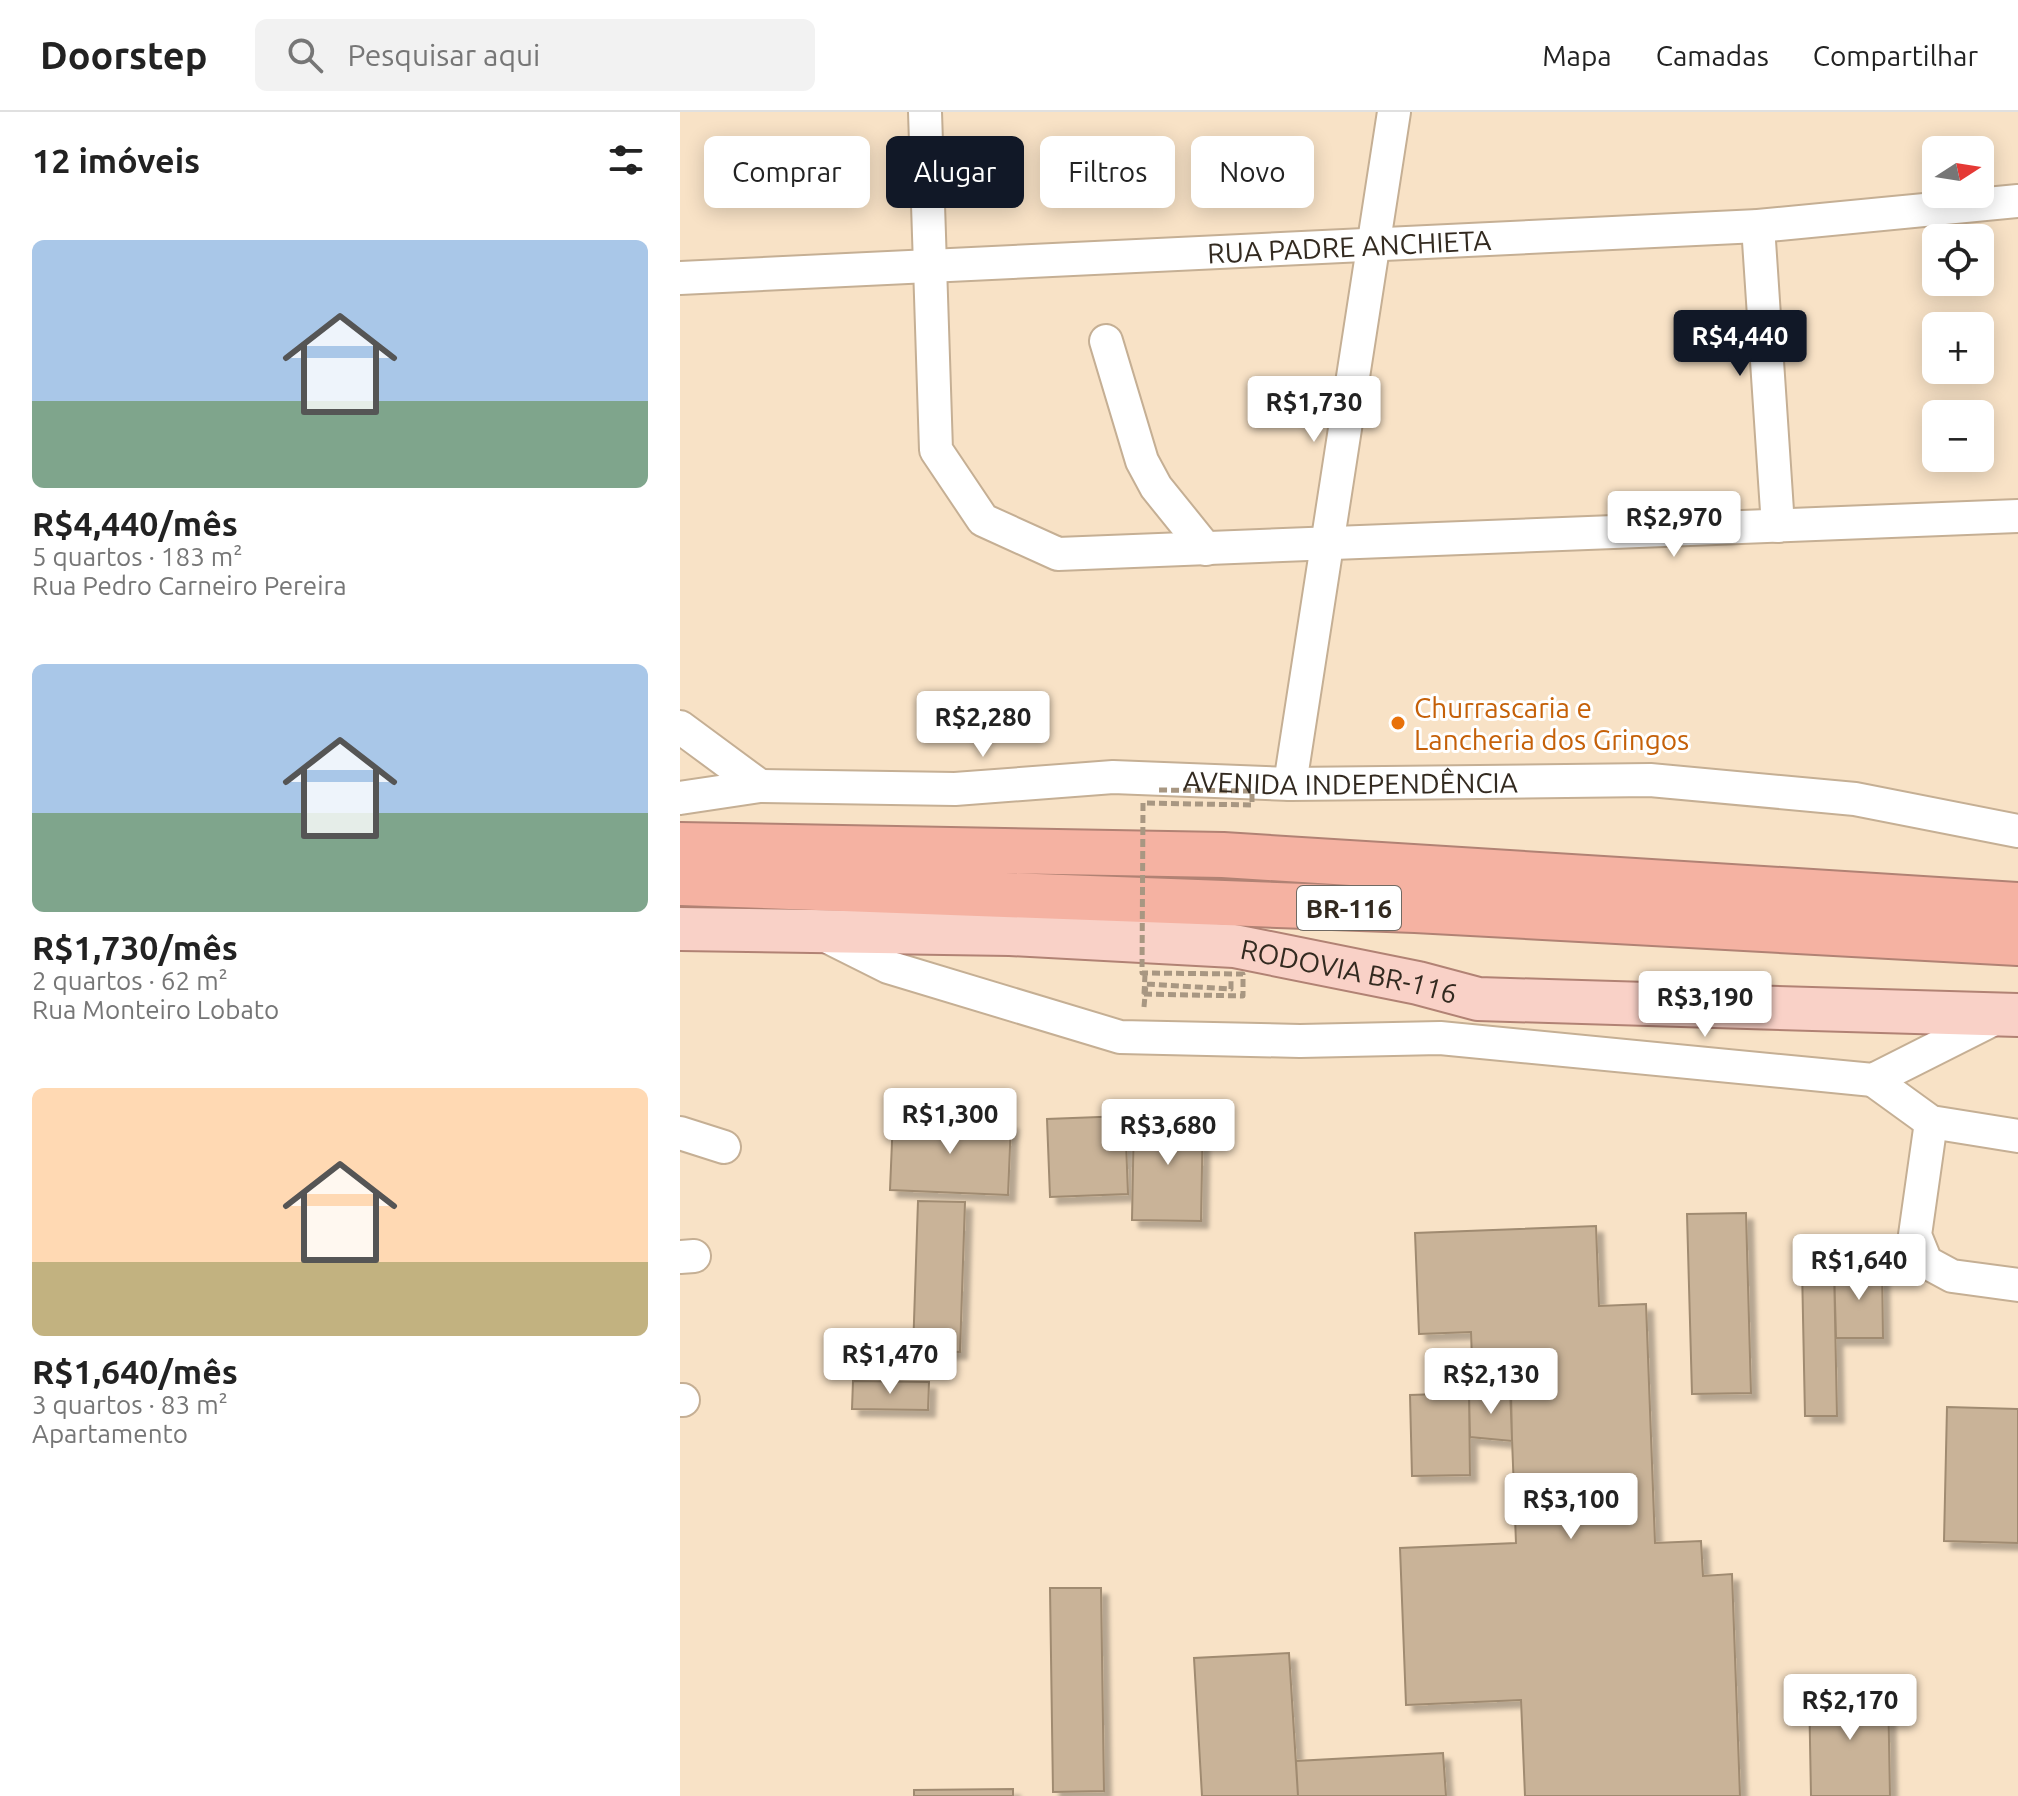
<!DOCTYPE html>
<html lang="pt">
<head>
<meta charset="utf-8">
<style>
  body { margin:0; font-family:Ubuntu,sans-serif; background:#f2f2f2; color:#222; height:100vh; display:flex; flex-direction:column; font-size:30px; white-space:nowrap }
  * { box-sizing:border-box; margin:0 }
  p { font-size:26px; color:#767676 }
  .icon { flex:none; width:44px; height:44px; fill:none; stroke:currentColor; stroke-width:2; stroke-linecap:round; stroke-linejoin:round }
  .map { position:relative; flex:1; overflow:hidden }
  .drawer { display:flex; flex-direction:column; background:#fff; width:680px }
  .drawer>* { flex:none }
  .hud { position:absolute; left:24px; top:24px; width:760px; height:72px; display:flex; gap:16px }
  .needle { width:52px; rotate:78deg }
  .buttons { position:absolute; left:1242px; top:24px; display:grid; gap:16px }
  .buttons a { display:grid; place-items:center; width:72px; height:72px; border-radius:12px; background:#fff; box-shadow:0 4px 20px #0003; font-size:40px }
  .price { position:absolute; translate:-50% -68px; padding:0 18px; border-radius:8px; background:#fff; color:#222; font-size:26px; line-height:52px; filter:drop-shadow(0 2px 4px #0008) }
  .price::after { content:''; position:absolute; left:50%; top:48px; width:24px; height:18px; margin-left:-12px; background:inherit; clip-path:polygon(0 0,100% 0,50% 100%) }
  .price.active { background:#111827; color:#fff }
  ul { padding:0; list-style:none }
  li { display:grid; align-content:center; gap:16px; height:424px; padding:0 32px }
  li span { display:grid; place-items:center; height:248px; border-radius:12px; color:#555 }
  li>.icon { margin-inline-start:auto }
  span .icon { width:144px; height:144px; fill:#fffc; stroke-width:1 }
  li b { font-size:34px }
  h2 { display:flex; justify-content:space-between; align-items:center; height:96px; padding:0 32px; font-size:34px }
  .tag { padding:0 28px; border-radius:12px; background:#fff; box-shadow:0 4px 20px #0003; font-size:28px; line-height:72px }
  .tag.active { background:#111827; color:#fff }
  header { display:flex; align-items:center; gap:48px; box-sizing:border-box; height:112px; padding:0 40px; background:#fff; border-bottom:2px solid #e0e0e0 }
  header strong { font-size:38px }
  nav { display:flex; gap:44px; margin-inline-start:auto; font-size:28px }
  .search { width:560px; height:72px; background:#f2f2f2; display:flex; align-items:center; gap:20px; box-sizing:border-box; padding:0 28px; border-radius:12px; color:#767676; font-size:30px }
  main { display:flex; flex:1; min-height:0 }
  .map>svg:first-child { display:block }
</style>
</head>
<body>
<header>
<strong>Doorstep</strong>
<div class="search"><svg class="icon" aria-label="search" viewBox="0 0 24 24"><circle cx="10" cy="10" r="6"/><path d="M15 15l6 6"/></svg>Pesquisar aqui</div>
<nav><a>Mapa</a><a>Camadas</a><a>Compartilhar</a></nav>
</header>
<main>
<section class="drawer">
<h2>12 imóveis<svg class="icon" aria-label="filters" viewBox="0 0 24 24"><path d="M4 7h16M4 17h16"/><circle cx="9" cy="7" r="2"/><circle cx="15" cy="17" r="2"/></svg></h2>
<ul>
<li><span style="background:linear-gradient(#a9c7e8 65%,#7fa58c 0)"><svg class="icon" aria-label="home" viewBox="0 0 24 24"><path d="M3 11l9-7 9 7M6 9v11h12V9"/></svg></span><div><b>R$4,440/mês</b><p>5 quartos · 183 m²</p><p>Rua Pedro Carneiro Pereira</p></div></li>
<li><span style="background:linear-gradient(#a9c7e8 60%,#7fa58c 0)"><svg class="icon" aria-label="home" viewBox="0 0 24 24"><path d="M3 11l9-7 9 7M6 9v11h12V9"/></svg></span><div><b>R$1,730/mês</b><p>2 quartos · 62 m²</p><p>Rua Monteiro Lobato</p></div></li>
<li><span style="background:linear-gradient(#ffd9b3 70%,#c2b280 0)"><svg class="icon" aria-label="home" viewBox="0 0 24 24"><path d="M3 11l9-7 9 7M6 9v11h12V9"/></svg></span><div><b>R$1,640/mês</b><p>3 quartos · 83 m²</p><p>Apartamento</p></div></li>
</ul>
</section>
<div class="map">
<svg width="1338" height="1684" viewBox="0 0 1338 1684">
  <defs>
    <filter id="shadow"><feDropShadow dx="7" dy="7" stdDeviation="2" flood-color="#0004"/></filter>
  </defs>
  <rect width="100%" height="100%" fill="#f8e2c6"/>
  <!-- building -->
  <path fill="#c9b398" stroke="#a08b71" stroke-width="2" filter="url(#shadow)" d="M454 1002H523L521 1109 452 1108Z
    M445 1004 448 1082 370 1085 367 1007Z
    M213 1006 331 1011 328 1083 210 1078Z
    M238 1089 285 1090 280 1240 233 1239Z
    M1066 1101 1071 1281 1012 1282 1007 1102Z
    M916 1114 919 1194 966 1192 975 1431 1021 1429 1023 1464 1052 1462 1060 1684H845L841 1588 726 1593 720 1436 836 1431 830 1275 793 1277 791 1220 739 1222 735 1121Z
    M1202 1154 1203 1226H1156L1154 1155Z
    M1122 1155H1154L1157 1304H1125Z
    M173 1269 249 1270 248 1298 172 1297Z
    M831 1280 832 1329 790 1325 789 1281Z
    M789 1281 790 1363 732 1364 730 1283Z
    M1267 1295 1338 1297V1431L1264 1429Z
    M370 1476H421L424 1679 373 1680Z
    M609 1541 618 1684H522L514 1546Z
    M1208 1575 1210 1684H1131L1129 1576Z
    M763 1641 766 1684H618L616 1649Z
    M333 1677V1684H234V1678Z"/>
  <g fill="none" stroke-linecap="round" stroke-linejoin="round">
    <defs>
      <g id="minor">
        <path d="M245 0 256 338 303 408 378 442 1338 404"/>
        <path d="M1078 114 1098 414"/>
        <path id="s1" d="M0 166 1078 114 1338 89"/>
        <path d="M426 229 462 349 476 375 526 437"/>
        <path d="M0 615 80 674"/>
        <path d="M610 672 714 0"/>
        <path id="s2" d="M0 686 80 674 275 677 433 665 610 672 970 668 1175 687 1338 719"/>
        <path d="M140 821 208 855 440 925 620 929 760 926 1193 968 1322 903"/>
        <path d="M1193 968 1251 1010 1338 1024"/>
        <path d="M1251 1010 1235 1123 1246 1150 1272 1164 1338 1173"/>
        <path d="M0 1021 44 1035"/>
        <path d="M0 1145 14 1144"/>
        <path d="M0 1288H3"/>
      </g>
      <g id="major">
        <path id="s3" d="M0 817 330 822 554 834 738 871 798 887 1338 903"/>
      </g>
      <path id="highway" d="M0 733 543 743 1338 793
        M0 771 735 798 1338 831"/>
    </defs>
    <!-- minor casing -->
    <use href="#minor" stroke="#c5af94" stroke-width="36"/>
    <!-- major casing -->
    <use href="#major" stroke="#b18274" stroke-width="46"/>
    <!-- highway casing -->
    <use href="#highway" stroke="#b18274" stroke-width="48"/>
    <!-- path -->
    <path stroke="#a89782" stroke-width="5" stroke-dasharray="8 4" stroke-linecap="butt" d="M464 882 465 863
      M464 895 466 872 551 877V868"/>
    <!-- minor -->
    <use href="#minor" stroke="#fff" stroke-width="32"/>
    <!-- major -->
    <use href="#major" stroke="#f9d1c7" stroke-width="42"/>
    <!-- highway -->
    <use href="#highway" stroke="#f5b2a2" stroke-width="44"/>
    <!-- path-bridge -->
    <path stroke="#a89782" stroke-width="5" stroke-dasharray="8 4" stroke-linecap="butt" d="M464 882 563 884V862L462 861 463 691 572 693V679L479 678"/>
  </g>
  <!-- markers -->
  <circle fill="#e8710a" stroke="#fff" stroke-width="3" cx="718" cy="611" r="8"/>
  <g text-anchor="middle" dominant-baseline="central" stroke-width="6" stroke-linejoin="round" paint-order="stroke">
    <!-- shield labels -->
    <rect fill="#fff" stroke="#706a63" stroke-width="2" x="617" y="774" width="104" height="44" rx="6"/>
    <g font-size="26" font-weight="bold" fill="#332a20">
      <text x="669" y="796">BR-116</text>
    </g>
    <!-- street labels -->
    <g font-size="28" fill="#332a20" stroke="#fff">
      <text stroke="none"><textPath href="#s1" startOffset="670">RUA PADRE ANCHIETA</textPath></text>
      <text stroke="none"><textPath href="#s2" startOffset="672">AVENIDA INDEPENDÊNCIA</textPath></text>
      <text stroke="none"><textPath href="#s3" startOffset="672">RODOVIA BR-116</textPath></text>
    </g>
    <!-- food labels -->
    <g font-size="28" fill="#c56008" stroke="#fff" text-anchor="start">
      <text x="734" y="595">Churrascaria e<tspan x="734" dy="32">Lancheria dos Gringos</tspan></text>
    </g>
  </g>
</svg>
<div class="buttons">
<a><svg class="needle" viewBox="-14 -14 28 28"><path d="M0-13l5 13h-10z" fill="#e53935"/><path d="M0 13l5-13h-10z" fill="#767676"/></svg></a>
<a><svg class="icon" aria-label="locate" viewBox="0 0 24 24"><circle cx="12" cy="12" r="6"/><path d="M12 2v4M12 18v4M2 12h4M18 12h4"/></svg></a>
<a>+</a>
<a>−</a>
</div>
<b class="price active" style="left:1060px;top:266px">R$4,440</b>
<b class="price" style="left:634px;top:332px">R$1,730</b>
<b class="price" style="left:994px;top:447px">R$2,970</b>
<b class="price" style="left:303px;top:647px">R$2,280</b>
<b class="price" style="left:1025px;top:927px">R$3,190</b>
<b class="price" style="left:270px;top:1044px">R$1,300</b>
<b class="price" style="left:488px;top:1055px">R$3,680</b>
<b class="price" style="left:1179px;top:1190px">R$1,640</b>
<b class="price" style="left:210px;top:1284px">R$1,470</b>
<b class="price" style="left:811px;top:1304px">R$2,130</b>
<b class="price" style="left:891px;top:1429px">R$3,100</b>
<b class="price" style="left:1170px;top:1630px">R$2,170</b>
<div class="hud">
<a class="tag">Comprar</a>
<a class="tag active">Alugar</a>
<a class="tag">Filtros</a>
<a class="tag">Novo</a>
</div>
</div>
</main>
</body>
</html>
